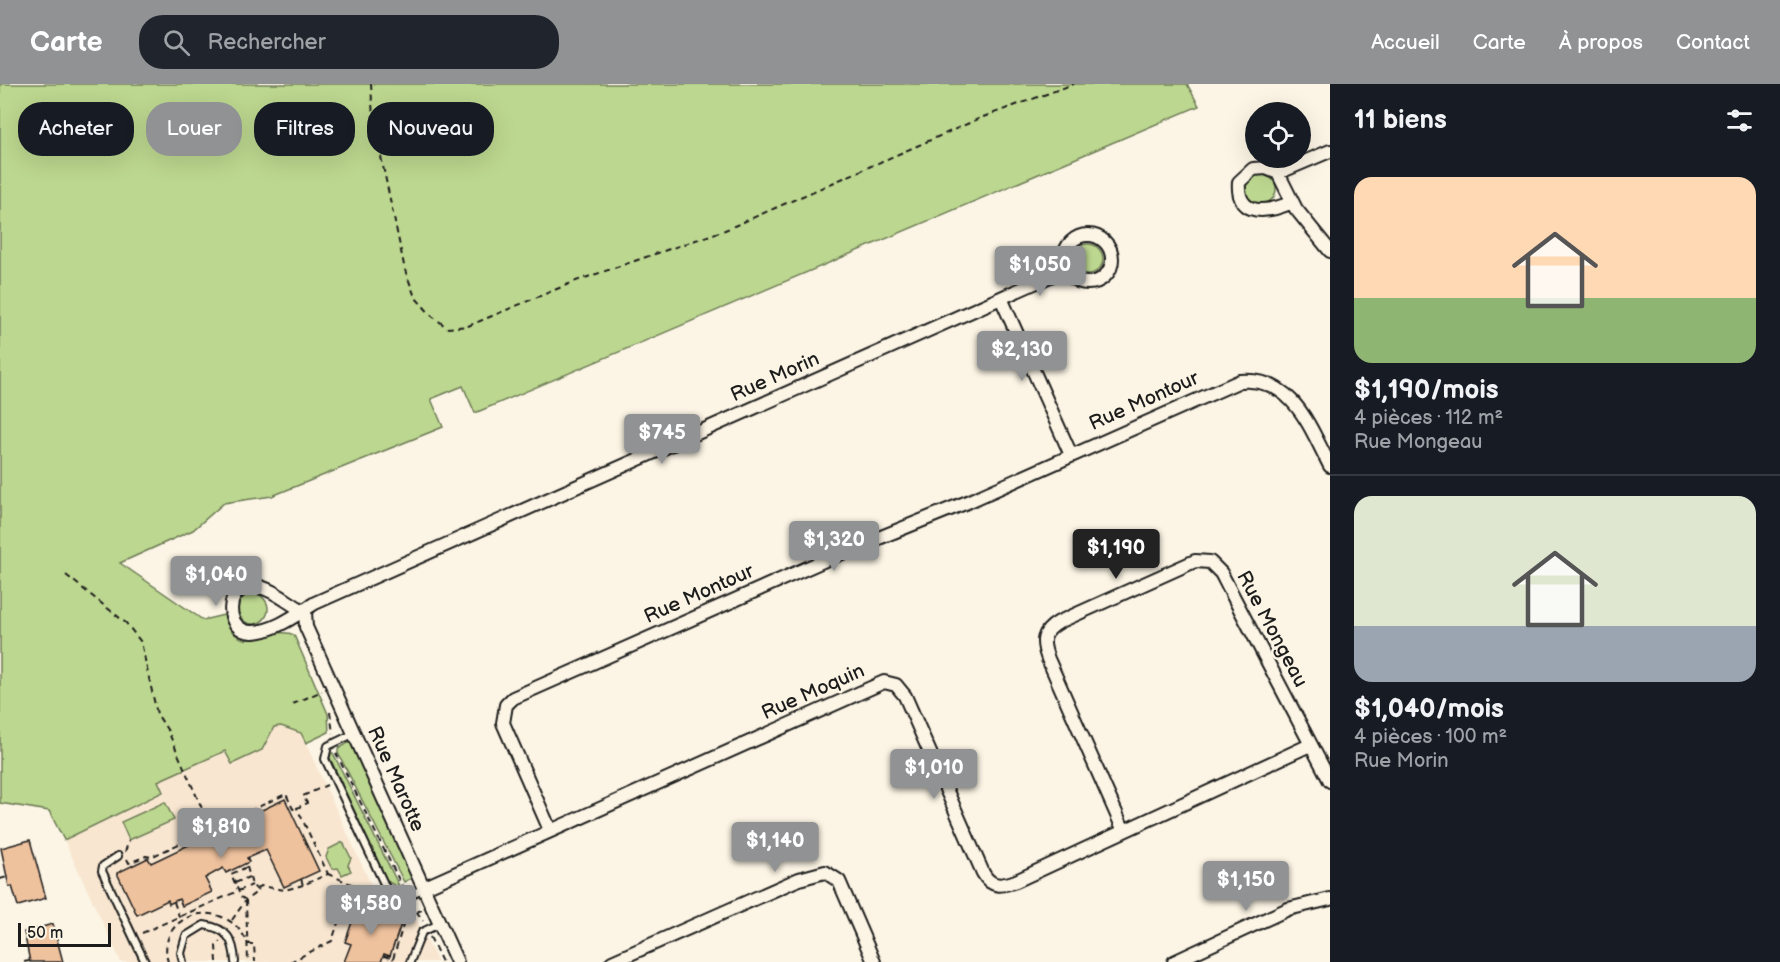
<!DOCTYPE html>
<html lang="fr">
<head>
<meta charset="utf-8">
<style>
  body { margin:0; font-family:"Balsamiq Sans",sans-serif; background:#20242c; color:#f1f3f6; height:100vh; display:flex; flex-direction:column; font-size:22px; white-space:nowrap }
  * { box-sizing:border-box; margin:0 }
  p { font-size:20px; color:#9ea1a6 }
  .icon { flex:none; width:33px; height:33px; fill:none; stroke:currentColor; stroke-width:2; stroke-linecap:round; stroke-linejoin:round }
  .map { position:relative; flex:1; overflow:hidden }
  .sheet { display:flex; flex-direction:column; background:#171b24; width:450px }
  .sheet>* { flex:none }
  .top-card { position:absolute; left:18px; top:18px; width:570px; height:54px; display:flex; gap:12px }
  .buttons { position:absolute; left:1245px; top:18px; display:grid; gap:12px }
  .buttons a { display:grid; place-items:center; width:66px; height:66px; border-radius:50%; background:#171b24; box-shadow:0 6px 24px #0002; font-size:30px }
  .scale { position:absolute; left:18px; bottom:15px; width:93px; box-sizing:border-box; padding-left:6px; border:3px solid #1c1c1c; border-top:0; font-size:16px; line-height:21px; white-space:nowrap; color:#1c1c1c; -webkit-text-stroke:4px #fcf5e5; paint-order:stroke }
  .price { position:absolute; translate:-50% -51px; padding:0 14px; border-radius:6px; background:#919294; color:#fff; font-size:20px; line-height:39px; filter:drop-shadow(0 2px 3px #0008) }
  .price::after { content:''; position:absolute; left:50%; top:36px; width:18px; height:14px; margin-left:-9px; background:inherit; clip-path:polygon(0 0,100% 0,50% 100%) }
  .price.selected { background:#222; color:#fff }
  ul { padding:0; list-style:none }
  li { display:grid; align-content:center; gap:12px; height:318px; padding:0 24px }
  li+li { border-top:2px solid #363941 }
  li span { display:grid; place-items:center; height:186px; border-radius:18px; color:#555 }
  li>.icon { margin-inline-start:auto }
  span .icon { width:108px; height:108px; fill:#fffc; stroke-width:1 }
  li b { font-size:26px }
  h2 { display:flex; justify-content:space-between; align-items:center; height:72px; padding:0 24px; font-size:26px }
  .tag { padding:0 21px; border-radius:24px; background:#171b24; box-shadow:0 6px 24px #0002; font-size:21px; line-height:54px }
  .tag.selected { background:#919294; color:#fff }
  header { display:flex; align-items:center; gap:36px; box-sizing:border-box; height:84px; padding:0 30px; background:#919294; color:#fff }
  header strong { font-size:28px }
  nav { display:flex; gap:33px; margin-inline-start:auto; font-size:21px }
  .search { width:420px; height:54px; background:#20242c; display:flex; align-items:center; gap:15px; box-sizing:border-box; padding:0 21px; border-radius:24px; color:#9ea1a6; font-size:22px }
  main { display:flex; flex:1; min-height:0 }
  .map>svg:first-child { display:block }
</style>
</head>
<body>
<header>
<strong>Carte</strong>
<div class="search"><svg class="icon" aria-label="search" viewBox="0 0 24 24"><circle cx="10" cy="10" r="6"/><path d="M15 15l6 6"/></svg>Rechercher</div>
<nav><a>Accueil</a><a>Carte</a><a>À propos</a><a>Contact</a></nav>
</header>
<main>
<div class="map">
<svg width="1330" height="878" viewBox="0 0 1330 878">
  <rect width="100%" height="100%" fill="#fcf5e5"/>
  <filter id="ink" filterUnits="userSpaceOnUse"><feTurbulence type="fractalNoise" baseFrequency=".0167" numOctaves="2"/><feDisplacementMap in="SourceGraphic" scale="12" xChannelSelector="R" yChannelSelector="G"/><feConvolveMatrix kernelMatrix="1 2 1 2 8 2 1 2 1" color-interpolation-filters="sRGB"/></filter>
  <g filter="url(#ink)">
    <!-- built -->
    <path fill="#f8e6d0" d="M281 642 301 649 379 818 395 824H410L438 878H121L64 756 163 708 158 697 225 666H262L274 643Z"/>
    <!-- green -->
    <path fill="#bcd78f" stroke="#6c7a56" stroke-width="1.5" d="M0 0H1187L1199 22 475 329 463 302 431 315 443 343 272 412 224 419 193 446 120 479 203 536 224 531C240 579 271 539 294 551L328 630 329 648 306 659 301 649 281 642 274 643 262 666 232 680 225 667 158 697 163 708 64 756 49 727 0 719Z
      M1246 105a15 15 0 1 1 30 0a15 15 0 1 1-30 0Z
      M1073 175a15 15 0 1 1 30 0a15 15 0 1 1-30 0Z
      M238 525a15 15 0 1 1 30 0a15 15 0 1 1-30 0Z
      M348 659H351L412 794 404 798 338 669V665Z
      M331 669H333L401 806 387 797 330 674Z
      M165 718 174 736 129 756 121 738Z
      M343 758 351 774 348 781 351 787 342 791 338 784 332 785 326 773 329 765Z"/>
    <!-- building -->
    <path fill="#efc29e" stroke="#1c1c1c" stroke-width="1.5" d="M285 715 319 787 284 803 266 766 247 774 249 778 226 789 223 784 205 794 212 808 182 822 179 815 169 820 168 816 137 831 117 789 148 774 151 779Z
      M30 756 46 814 18 822 12 802 9 803 1 764Z
      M367 821 393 830 391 837 401 840 390 872 384 870 381 878H344L351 860 345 858 357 824 365 827Z
      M53 840 63 878H30L24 848Z"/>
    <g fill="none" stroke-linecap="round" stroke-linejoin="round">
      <defs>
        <path id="lane" d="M353 650 328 662 325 675 386 804C399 817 409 813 423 804
          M118 772 103 782 102 787 145 878
          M183 878 181 869 186 852 204 841C227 844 234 856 235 878
          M410 878 422 848 439 840"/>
        <path id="street" d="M1278 89 1330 67
          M1292 118C1270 128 1236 135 1239 98L1253 85 1266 84 1278 89 1296 125 1330 167
          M1064 175a24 24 0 1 1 48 0a24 24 0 1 1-48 0Z
          M1001 214 1071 371
          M305 528C290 520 272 504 255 502 224 499 223 549 253 548 276 547 297 530 315 519L1066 185
          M305 528 306 543 457 878
          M550 746 503 639 506 621 513 614 832 473 965 419 1240 297C1293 292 1310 344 1330 382
          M1124 747 1048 575C1041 557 1042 548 1059 538L1195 477 1210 478 1221 489 1330 697
          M423 804 884 598 896 601 905 612 983 789C991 804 1002 802 1016 797L1310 661
          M612 878 799 795 825 788 839 797 874 878
          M1174 878 1288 825 1330 815"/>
      </defs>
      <!-- lane casing -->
      <use href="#lane" stroke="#1c1c1c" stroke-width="10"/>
      <!-- street casing -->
      <use href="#street" stroke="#1c1c1c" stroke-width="16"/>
      <!-- path -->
      <path stroke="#1c1c1c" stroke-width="2" stroke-dasharray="6 4.5" stroke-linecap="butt" d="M371 0 373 35 405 186 415 213 432 232 448 244 468 242 576 197 725 146 983 33 1074 0
        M66 491 126 539 141 558 157 630 168 647 211 745
        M293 620 322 607
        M330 628 333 649
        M336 669 403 804
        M125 768 129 756
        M127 775 129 779 146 772 151 773 286 710 293 725 297 724
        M247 783 252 801 258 807 246 816 241 813 231 790Z
        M328 790 360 804 366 818 404 832 422 826
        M0 795 7 793
        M301 795 303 801 328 790 297 724 307 719 303 712 327 701
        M235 799 249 793
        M257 804 261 802 285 806 303 801
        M246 816 248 878
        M174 818 181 838
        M411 819 423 837
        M232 836 246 816
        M142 849 252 801
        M430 853 442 878
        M384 872 393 875 392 878
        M393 875 406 831
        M24 878 29 877
        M168 878C154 829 226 808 248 860H254L255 878
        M217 878 216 862 220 857
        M290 878 332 857 338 839 350 832 354 821 363 824 366 818"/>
      <!-- lane -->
      <use href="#lane" stroke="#fcf5e5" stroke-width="6"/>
      <!-- street -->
      <use href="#street" stroke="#fcf5e5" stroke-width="12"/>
    </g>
  </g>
  <g text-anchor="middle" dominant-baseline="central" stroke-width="5" stroke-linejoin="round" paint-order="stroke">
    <!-- street labels -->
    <g font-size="20" fill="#1c1c1c" stroke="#fcf5e5">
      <text transform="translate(775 293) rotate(-24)">Rue Morin</text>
      <text transform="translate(1144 317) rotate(-24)">Rue Montour</text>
      <text transform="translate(699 510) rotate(-24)">Rue Montour</text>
      <text transform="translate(1272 545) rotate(62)">Rue Mongeau</text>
      <text transform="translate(813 608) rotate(-24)">Rue Moquin</text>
      <text transform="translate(396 695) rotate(66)">Rue Marotte</text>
    </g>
  </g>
</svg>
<div class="buttons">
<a><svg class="icon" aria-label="locate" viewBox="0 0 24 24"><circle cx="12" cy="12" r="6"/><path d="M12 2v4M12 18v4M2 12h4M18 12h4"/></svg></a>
</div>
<div class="scale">50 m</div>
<b class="price" style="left:1040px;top:213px">$1,050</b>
<b class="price" style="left:1022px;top:298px">$2,130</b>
<b class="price" style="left:662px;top:381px">$745</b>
<b class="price" style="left:834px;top:488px">$1,320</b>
<b class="price selected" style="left:1116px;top:496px">$1,190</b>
<b class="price" style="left:216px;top:523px">$1,040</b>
<b class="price" style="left:934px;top:716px">$1,010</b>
<b class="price" style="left:221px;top:775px">$1,810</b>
<b class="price" style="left:775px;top:789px">$1,140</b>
<b class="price" style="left:1246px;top:828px">$1,150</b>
<b class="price" style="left:371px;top:852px">$1,580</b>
<div class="top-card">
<a class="tag">Acheter</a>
<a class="tag selected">Louer</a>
<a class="tag">Filtres</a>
<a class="tag">Nouveau</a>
</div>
</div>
<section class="sheet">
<h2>11 biens<svg class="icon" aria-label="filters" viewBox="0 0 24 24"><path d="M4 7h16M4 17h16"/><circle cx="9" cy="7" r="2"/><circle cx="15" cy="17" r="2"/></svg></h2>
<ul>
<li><span style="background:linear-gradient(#ffd9b3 65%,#8fb573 0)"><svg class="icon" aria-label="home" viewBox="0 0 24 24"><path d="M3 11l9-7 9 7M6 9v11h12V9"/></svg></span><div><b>$1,190/mois</b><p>4 pièces · 112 m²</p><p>Rue Mongeau</p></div></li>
<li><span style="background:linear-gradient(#dfe7d0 70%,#9aa5b1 0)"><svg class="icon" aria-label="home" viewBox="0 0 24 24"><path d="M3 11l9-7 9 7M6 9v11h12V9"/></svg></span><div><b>$1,040/mois</b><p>4 pièces · 100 m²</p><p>Rue Morin</p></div></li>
</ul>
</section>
</main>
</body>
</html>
